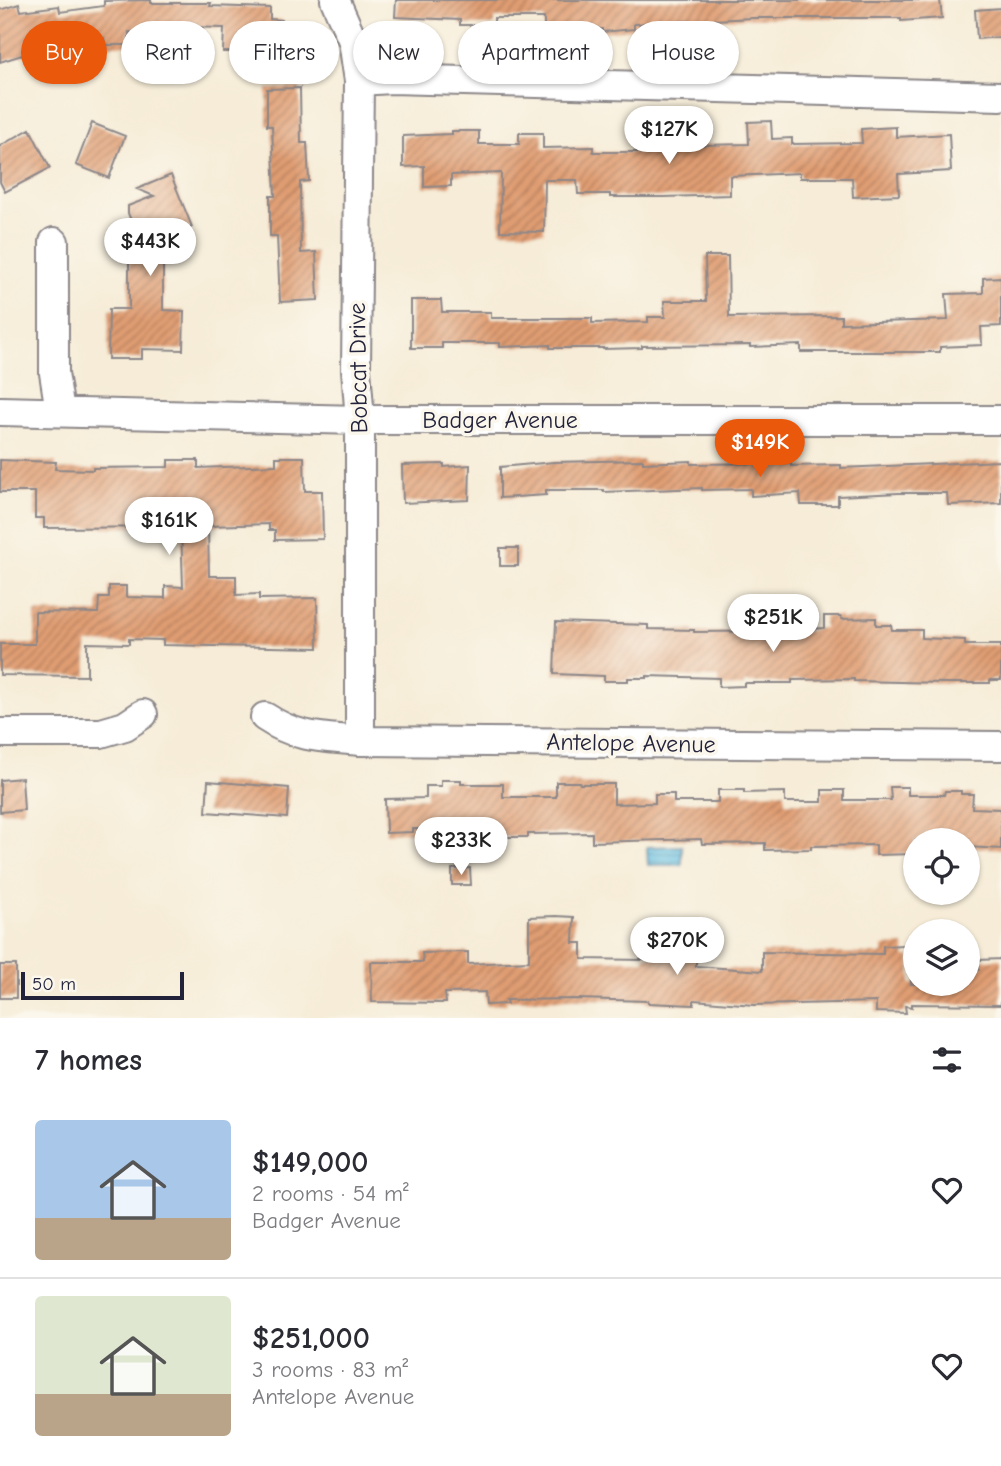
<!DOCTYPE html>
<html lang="en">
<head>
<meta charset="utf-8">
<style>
  body { margin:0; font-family:"Comic Neue",sans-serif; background:#f2f2f3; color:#2b2b33; height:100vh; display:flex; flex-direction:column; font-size:26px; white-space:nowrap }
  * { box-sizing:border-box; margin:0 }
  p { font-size:23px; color:#7c7c81 }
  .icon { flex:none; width:38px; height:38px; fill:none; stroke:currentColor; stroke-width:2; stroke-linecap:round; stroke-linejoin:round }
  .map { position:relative; height:1018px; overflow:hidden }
  .sheet { display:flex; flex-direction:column; background:#fff; flex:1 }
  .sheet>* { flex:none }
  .top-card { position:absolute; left:21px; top:21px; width:959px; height:63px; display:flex; gap:14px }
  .buttons { position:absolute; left:903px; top:828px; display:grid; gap:14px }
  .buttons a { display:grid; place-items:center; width:77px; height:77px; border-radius:50%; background:#fff; box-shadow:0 2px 5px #0004; font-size:35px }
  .scale { position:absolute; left:21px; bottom:18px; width:163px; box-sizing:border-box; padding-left:7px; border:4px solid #22223b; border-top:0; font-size:19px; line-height:24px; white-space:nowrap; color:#22223b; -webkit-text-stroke:5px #fbf7ec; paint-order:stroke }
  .price { position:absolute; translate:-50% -60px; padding:0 16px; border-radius:24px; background:#fff; color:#222; font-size:23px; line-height:46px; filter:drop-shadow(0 2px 4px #0008) }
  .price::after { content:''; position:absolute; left:50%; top:42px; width:21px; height:16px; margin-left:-10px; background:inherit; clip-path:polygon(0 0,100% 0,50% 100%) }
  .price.on { background:#ea580c; color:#fff }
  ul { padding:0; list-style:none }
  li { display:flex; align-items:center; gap:21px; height:175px; padding:0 35px }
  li+li { border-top:2px solid #e1e1e2 }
  li span { display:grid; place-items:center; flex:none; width:196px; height:140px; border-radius:7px; color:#555 }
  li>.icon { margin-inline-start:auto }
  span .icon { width:84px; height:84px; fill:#fffc; stroke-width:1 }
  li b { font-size:30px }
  h2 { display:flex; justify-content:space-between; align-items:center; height:84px; padding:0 35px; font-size:30px }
  .chip { padding:0 24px; border-radius:32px; background:#fff; box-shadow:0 2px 5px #0004; font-size:24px; line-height:63px }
  .chip.on { background:#ea580c; color:#fff }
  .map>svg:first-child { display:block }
</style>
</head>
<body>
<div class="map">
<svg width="1001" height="1018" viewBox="0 0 1001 1018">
  <defs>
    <pattern id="water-rules" width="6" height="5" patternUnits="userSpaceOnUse" patternTransform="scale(1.75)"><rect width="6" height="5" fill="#66c1e4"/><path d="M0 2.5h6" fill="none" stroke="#549cba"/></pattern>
    <pattern id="building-hatch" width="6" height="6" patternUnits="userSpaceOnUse" patternTransform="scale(1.75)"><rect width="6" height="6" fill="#e09d72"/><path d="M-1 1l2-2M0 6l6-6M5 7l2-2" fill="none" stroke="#b5805f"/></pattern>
  </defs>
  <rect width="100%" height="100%" fill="#fbf7ec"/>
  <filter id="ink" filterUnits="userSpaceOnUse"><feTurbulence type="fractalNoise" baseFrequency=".0143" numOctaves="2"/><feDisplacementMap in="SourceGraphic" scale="14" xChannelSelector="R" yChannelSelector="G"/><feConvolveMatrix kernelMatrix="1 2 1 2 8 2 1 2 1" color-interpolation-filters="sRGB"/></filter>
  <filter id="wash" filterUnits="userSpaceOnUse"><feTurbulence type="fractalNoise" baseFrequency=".00686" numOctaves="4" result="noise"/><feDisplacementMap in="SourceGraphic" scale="28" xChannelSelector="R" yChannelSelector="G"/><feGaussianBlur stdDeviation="1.57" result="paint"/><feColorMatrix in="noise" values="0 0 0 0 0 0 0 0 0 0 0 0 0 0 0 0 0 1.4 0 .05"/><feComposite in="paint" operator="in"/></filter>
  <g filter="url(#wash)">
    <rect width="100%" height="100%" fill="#f6ecd7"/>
    <!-- water -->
    <path fill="url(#water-rules)" stroke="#447290" stroke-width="2" d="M682 846V865H648L647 847Z"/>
    <g id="blocks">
      <!-- building -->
      <path fill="url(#building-hatch)" d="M151 0V3H211L210 6 270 8V19L282 20V41L268 40V52H223L224 28 152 26V32H129V45H105L104 38 54 45 0 62V10L19 4 21 11 59 6 60 12 104 6V1Z
        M396 0H940L942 18 901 21V18H753L634 24V29L602 32V29L544 32V18H494V25H460V20L395 17Z
        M1001 8V37L977 39 975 10Z
        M300 88 301 143H307L309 181 300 182 301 253 316 252 318 300 280 302 277 236H270V196H275L272 126H267V89Z
        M771 121 772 139 792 138V144L862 143 861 129 896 127V137L949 134 951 171 898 174 899 195 853 197 852 178H800V173L730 176V195L664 197H610V194H578L577 180H545L544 232 500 231 501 173 451 175V186L424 187V166L403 167V136L452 134V131H479V144H519V133H543V148L593 147V152H674L673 133 702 132V145L749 144 748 122Z
        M92 123 125 136 109 178 76 165Z
        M30 129 50 168 5 192 0 182V146Z
        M171 175 192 227 163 239V310L184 311 183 350 142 349V359H108L109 309H129V251H143L128 213V206L154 196 137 189Z
        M705 256H728L729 317 841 316V323L948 320 946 294 983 293V278L1001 277V326L981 327 982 345 940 347V352H801V345L750 347V345L642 346V348L603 349V348H550V345L500 347V343H442V348H411V300H441L442 312H491V318H592V323L648 322V317H665L664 301H706Z
        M276 457H304L305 491H322L323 539 275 540V530H269V524L208 526 209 576H236V595L259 594V599L317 598 318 648 163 645V640L129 639V644L87 643V676L0 675V644H35V612L98 613 99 598H109V586H126V597L165 598V586L183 587 181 527 44 528V518H35V492H0V460L56 462 55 469 93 470V468L168 467V460H198V468L276 465Z
        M643 460V463L691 461V464L791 463V466L841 465V468L1001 461V503L948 505 947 493H899L838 496V505H801L800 493 751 496V489L702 490V488L604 492V490H546V495L500 498V467L554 462Z
        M444 464V467L470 465 469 500 403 503 402 465Z
        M500 548H518V566H500Z
        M824 616H841V619L876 618V625H891L892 630H922V638L965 640V645H1001V680H990V683H946L854 681V679L792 680V683H744V686L719 687V678L647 676V678H628V681H604V676L554 674 556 622 648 625V629L694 630V632L811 631V629L824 628Z
        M22 778 24 810 0 812V780Z
        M441 780H461V784H503V797H556V782H579L580 784H614V804L655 803V794H674V802H718V790H744V793L785 792V802H822V790H844V800H891L890 787H908V795H944L945 791H961V794H973L972 808 1001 809V849L968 847V840H915V854L876 855V845L811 846V849L765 850V843L702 844 701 839 592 842V833L528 834V837H481V830L413 829V832L386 833 385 799 426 798V786H441Z
        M208 781 289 788 287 818 206 812Z
        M470 868 471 885H452V869Z
        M556 916 574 917 573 943H582V959L644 960V956H655V946L696 948V966L762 971V952L883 954V946L904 945 905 957H910L911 984H968V969L979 970 978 960 1001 959V1005L912 1004V1007L905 1006 906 1013 876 1012V1002L754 1005 694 1000V1005L648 1003V1001L577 999 506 1000 507 1004 486 1005 485 992 445 993 446 1003 372 1002 371 962H423L422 953 468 952V964L529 961V917Z
        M0 965H16V998H0Z"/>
    </g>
  </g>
  <g filter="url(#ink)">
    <use href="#blocks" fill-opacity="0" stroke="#8c8789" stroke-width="2"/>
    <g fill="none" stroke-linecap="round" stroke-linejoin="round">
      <defs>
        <path id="minor" d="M335 0 353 41 359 81 356 369 360 420V741
          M359 81 392 79 1001 96
          M54 242V373L60 411
          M0 411 360 420H1001
          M265 717C298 739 322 737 360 741L1001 746
          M0 733H101L125 726 143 714"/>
      </defs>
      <!-- minor casing -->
      <use href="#minor" stroke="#8c8789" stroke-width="32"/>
      <!-- minor -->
      <use href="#minor" stroke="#fff" stroke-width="28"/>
    </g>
  </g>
  <g text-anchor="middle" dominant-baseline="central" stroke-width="7" stroke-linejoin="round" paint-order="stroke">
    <!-- street labels -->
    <g font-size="24" fill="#22223b" stroke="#fbf7ec">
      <text transform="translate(358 368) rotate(-91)">Bobcat Drive</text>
      <text x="500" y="420">Badger Avenue</text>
      <text transform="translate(631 743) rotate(1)">Antelope Avenue</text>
    </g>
  </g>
</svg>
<div class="buttons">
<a><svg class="icon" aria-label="locate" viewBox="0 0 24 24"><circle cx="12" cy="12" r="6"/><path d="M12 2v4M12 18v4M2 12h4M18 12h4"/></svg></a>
<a><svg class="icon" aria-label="layers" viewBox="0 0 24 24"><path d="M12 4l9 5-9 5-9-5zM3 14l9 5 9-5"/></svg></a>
</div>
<div class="scale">50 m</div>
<b class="price" style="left:669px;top:166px">$127K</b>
<b class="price" style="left:150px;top:278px">$443K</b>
<b class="price on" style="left:760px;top:479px">$149K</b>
<b class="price" style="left:169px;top:557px">$161K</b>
<b class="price" style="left:773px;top:654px">$251K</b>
<b class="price" style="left:461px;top:877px">$233K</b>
<b class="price" style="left:677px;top:977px">$270K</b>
<div class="top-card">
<a class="chip on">Buy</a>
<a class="chip">Rent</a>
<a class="chip">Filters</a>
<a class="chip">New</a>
<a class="chip">Apartment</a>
<a class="chip">House</a>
</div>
</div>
<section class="sheet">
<h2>7 homes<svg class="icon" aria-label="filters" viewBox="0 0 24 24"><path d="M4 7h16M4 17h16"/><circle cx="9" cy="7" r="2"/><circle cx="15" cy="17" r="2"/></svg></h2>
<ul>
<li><span style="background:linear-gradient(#a9c7e8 70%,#b9a48a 0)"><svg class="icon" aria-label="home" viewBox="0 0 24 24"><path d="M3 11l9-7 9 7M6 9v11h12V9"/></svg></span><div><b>$149,000</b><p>2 rooms · 54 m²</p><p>Badger Avenue</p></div><svg class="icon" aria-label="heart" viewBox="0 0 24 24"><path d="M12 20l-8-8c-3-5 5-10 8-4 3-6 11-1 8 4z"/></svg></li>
<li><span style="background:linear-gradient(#dfe7d0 70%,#b9a48a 0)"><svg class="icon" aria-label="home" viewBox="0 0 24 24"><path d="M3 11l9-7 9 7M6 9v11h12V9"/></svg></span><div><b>$251,000</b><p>3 rooms · 83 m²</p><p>Antelope Avenue</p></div><svg class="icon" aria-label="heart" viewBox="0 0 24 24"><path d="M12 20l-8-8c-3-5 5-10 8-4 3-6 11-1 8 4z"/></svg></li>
</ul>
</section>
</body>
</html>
